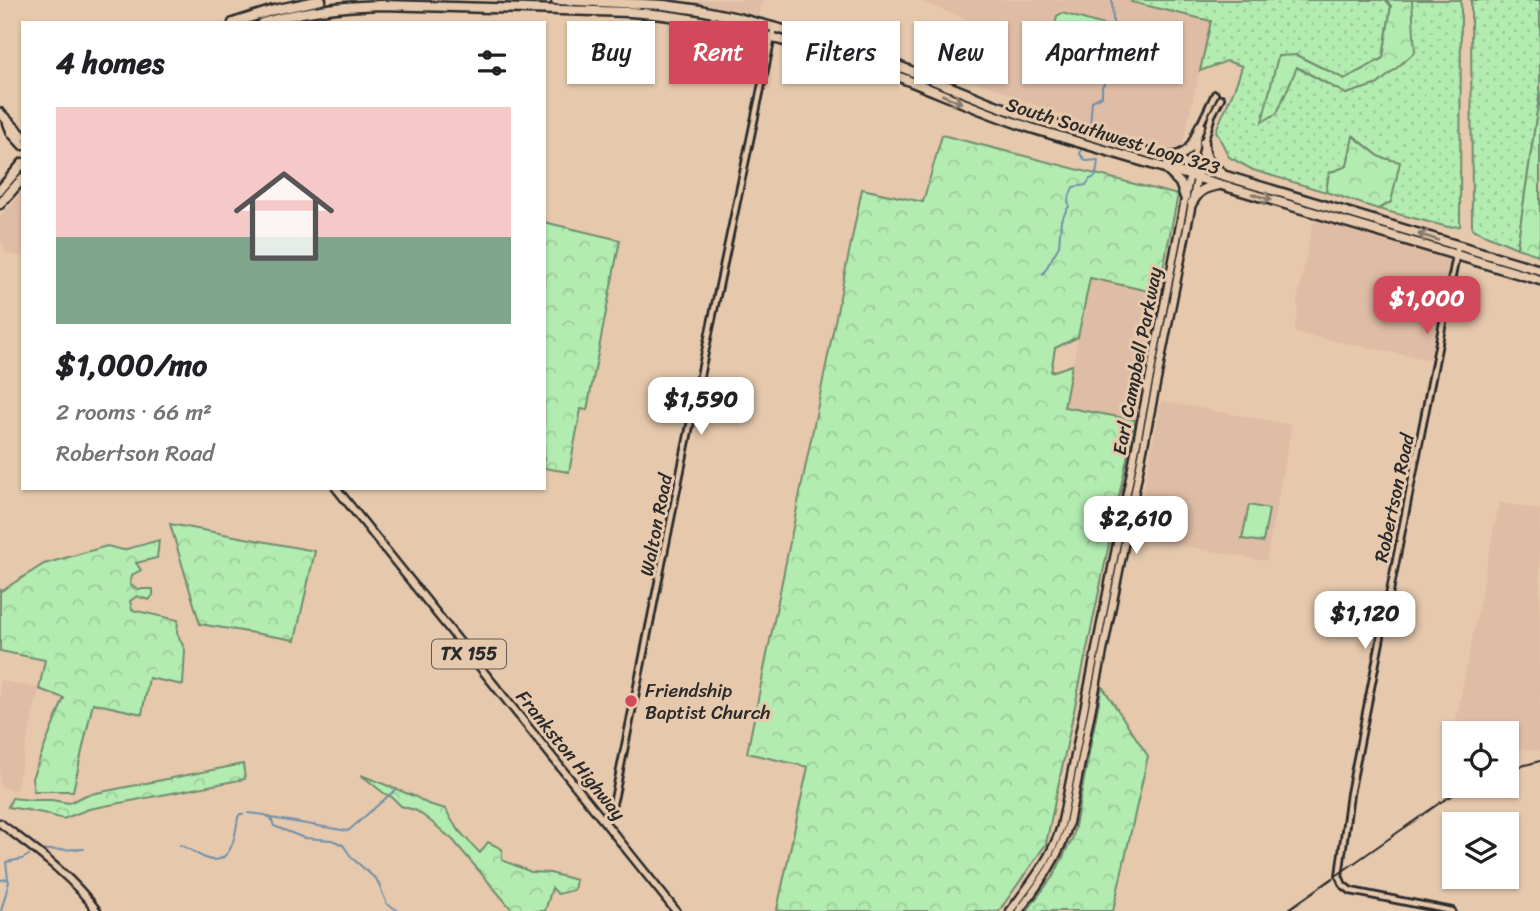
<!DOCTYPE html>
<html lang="en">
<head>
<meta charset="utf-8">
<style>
  body { margin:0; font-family:Sriracha,sans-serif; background:#f2f2f2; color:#202124; height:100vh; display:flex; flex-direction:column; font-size:26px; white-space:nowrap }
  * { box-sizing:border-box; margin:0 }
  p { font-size:23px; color:#757577 }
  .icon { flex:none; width:38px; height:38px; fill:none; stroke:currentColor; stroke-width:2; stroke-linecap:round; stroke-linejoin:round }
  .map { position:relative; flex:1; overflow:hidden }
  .panel { position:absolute; left:21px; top:21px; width:525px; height:469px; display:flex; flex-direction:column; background:#fff; border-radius:0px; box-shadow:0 2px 5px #0004 }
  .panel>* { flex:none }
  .banner { position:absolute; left:567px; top:21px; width:665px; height:63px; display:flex; gap:14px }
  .fabs { position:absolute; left:1442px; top:721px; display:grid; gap:14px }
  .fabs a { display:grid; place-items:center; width:77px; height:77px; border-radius:0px; background:#fff; box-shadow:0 2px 5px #0004; font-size:35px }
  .price { position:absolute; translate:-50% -60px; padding:0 16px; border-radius:14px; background:#fff; color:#222; font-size:23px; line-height:46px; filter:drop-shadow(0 2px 4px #0008) }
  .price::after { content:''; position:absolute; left:50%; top:42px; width:21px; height:16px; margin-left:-10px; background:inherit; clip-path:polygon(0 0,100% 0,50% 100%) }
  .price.on { background:#d1495b; color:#fff }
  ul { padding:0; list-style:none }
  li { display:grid; align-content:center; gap:14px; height:371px; padding:0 35px }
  li span { display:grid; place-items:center; height:217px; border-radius:0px; color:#555 }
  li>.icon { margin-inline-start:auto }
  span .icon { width:126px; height:126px; fill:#fffc; stroke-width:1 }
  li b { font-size:30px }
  h2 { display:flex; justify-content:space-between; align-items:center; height:84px; padding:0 35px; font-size:30px }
  .chip { padding:0 24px; border-radius:0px; background:#fff; box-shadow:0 2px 5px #0004; font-size:24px; line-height:63px }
  .chip.on { background:#d1495b; color:#fff }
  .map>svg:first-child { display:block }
</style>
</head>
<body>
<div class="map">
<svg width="1540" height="911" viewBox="0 0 1540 911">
  <defs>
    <pattern id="grass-dots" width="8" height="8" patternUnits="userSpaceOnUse" patternTransform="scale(1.75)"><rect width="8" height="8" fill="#b3ecb1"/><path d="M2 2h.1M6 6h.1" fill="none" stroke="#9acb98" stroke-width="1.8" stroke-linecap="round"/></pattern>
    <pattern id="forest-crowns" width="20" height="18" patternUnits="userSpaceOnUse" patternTransform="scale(1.75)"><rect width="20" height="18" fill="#b3ecb1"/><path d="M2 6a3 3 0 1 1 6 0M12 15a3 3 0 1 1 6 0" fill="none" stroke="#9acb98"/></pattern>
  </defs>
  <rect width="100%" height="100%" fill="#e6c9ad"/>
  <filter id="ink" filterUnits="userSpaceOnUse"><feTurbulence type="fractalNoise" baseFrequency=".0143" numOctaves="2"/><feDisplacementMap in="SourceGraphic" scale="14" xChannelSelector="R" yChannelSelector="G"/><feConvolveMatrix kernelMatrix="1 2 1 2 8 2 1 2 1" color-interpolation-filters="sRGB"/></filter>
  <g filter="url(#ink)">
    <!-- built -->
    <path fill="#dfbca5" d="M699 0H763L759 17 698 3Z
      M918 0H1131V3L1211 21 1182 148 1177 152 1104 130 1045 109 997 89 955 76 975 23Z
      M23 191V257L5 253 0 234V217Z
      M1317 218 1448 259 1450 263 1431 360 1295 333 1294 330 1298 311 1297 300 1311 233 1314 221Z
      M1090 278 1160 293 1135 420 1064 407Z
      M1161 401 1292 425 1266 561 1135 537Z
      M1499 502 1540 510V750L1535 751 1507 745V733H1454L1453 735Z
      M0 680 39 689 16 790 0 787Z"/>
    <!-- grass -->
    <path fill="url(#grass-dots)" stroke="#6f8c6e" stroke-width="2" d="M1131 0H1386L1391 6 1383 58 1345 79 1296 55 1277 112 1296 67 1346 94 1378 84 1412 10V0H1461L1460 226 1448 227 1378 209 1391 202 1380 157 1354 136 1347 166 1329 173 1326 192 1253 170 1229 157 1216 131C1224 109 1237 88 1242 66L1227 61 1200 71 1211 21 1131 2Z
      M1471 0H1540V91L1517 248 1472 229Z"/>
    <!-- forest -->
    <path fill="url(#forest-crowns)" stroke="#6f8c6e" stroke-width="2" d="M1386 0H1412L1415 52 1378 84 1346 94 1297 67 1277 113 1262 122 1278 56 1296 55 1345 79 1383 58 1391 6Z
      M1540 91V237L1538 255 1517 248Z
      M942 135 1178 195 1158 293 1090 278 1078 337 1055 348 1051 372 1072 365 1064 407 1135 420 1046 844 999 911H783L777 910 808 767 747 753 862 189 923 202Z
      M1353 136 1380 157 1400 162 1391 202 1378 209 1326 192 1329 173 1347 166Z
      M544 222 620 240 587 410 581 409 569 472 544 468Z
      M170 524 315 551 295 640 200 624Z
      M159 540 157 558 136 563 141 570 132 575 130 585 138 589H153V595L149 600 137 596 130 601 132 610 178 620 177 633 185 650 183 685 149 678 142 714 93 703 73 791H34L32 778 64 698 39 689 45 660 0 651V590L1 591 44 564 107 546 123 550Z
      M1102 686 1148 756 1113 911H1027L1054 875 1073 837Z
      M243 764 245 779 89 809 63 819 43 813 8 807 12 798 32 800H51L69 803 86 795Z
      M361 775 416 797 428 804 446 809C453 827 467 839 480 853L488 842 502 849V860L531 872 550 873 576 880 574 890 558 894 552 888 545 911H513L453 840 429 820 417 811 401 806 392 797 385 794Z"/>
    <!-- garden -->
    <path fill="#b3ecb1" stroke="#6f8c6e" stroke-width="2" d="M1062 13 1107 26 1103 63 1099 79 1096 81 1046 68 1057 16Z
      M1249 505 1269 509 1263 542 1242 539Z"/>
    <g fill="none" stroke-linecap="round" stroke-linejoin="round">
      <!-- stream -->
      <path stroke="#718fa9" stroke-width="2" d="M1090 127 1092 101 1102 96V87L1107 78 1106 66 1109 52 1114 44 1112 0
        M1043 274 1059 246 1061 220 1069 206 1068 200 1073 187 1086 185 1090 179 1095 177 1096 175 1098 160 1086 161 1080 154 1081 150
        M248 813 265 815 271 818 348 831 394 791
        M271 818 274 826 304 838 332 840 343 845 352 858 377 880 387 904 399 911
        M180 845C189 848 196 854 205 858 231 869 236 834 238 817L240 814H243
        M46 850 84 849
        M0 880 8 879 6 862 22 859 29 855
        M1 911 9 882 8 879"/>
      <defs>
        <path id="minor" d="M1200 125 1215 94
          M1204 142 1212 115 1221 98
          M1192 165 1197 141
          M1199 167 1202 151
          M602 819 611 811 615 795 700 376 774 27
          M1452 911 1351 891 1343 885 1339 876 1350 794 1458 246"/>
        <path id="major" d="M336 488 676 911
          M0 823C35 850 71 875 97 911
          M1010 911C1030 884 1051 859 1061 826L1190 174
          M1019 911C1040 883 1060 857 1069 823L1198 173"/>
        <path id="highway" d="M556 0 664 5 700 10 738 18 826 41 871 55 990 103 1025 116 1540 270
          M233 23 274 10 321 0
          M262 23C301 11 341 6 381 5L630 12C684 15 736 27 788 42 818 50 847 58 876 68 928 87 978 111 1031 128L1540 280
          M0 113 23 136
          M8 123 12 133 23 145
          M1204 142C1204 157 1209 164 1221 172
          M1168 157C1190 156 1193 144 1200 126
          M1168 171 1180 183 1185 197
          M0 190 23 163
          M1192 203C1199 190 1204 188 1219 185
          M0 204 23 178"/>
      </defs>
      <!-- minor casing -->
      <use href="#minor" stroke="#2b2b2b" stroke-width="10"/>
      <!-- major casing -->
      <use href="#major" stroke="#2b2b2b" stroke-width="11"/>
      <!-- highway casing -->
      <use href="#highway" stroke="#2b2b2b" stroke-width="13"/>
      <!-- minor -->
      <use href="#minor" stroke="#e6c9ad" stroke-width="4.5"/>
      <!-- major -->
      <use href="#major" stroke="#e6c9ad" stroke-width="6"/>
      <!-- highway -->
      <use href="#highway" stroke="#e6c9ad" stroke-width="8"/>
      <!-- rail -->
      <path stroke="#2b2b2b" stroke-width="2" d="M1507 770 1540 761
        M1286 911 1441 802 1469 786"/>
    </g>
    <!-- one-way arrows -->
    <defs><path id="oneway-shaft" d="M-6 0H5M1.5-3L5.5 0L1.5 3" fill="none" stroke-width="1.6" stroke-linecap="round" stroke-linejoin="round" transform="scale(1.75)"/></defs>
    <g stroke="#887a6c">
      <use href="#oneway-shaft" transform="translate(952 99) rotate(23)"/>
      <use href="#oneway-shaft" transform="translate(1262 197) rotate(17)"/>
      <use href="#oneway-shaft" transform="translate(1428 237) rotate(-163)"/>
    </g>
  </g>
  <!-- markers -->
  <circle fill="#d1495b" stroke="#e6c9ad" stroke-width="2.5" cx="631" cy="701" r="7"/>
  <g text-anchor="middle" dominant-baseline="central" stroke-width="6" stroke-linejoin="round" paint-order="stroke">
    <!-- shield labels -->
    <rect fill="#e6c9ad" stroke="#635a52" stroke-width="2" x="432" y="639.5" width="74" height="29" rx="5"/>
    <g font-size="18" font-weight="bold" fill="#2b2b2b">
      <text x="469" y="654">TX 155</text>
    </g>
    <!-- street labels -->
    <g font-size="19" fill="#2b2b2b" stroke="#e6c9ad">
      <text transform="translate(1113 136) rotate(17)">South Southwest Loop 323</text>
      <text transform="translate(1137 361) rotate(-79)">Earl Campbell Parkway</text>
      <text transform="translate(1394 498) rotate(-78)">Robertson Road</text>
      <text transform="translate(656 525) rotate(-79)">Walton Road</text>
      <text transform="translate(571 755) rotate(51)">Frankston Highway</text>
    </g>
    <!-- poi labels -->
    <g font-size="19" fill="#2b2b2b" stroke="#e6c9ad" text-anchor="start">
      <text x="645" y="690">Friendship<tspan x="645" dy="22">Baptist Church</tspan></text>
    </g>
  </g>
</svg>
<div class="fabs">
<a><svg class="icon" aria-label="locate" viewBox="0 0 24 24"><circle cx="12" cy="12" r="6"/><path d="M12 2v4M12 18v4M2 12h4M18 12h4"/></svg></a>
<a><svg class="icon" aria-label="layers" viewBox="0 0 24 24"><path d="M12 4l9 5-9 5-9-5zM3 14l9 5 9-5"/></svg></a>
</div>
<b class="price on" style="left:1427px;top:336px">$1,000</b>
<b class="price" style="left:701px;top:437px">$1,590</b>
<b class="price" style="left:1136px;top:556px">$2,610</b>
<b class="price" style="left:1365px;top:651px">$1,120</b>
<div class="banner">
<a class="chip">Buy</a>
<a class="chip on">Rent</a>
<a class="chip">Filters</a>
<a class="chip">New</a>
<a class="chip">Apartment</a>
</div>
<section class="panel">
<h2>4 homes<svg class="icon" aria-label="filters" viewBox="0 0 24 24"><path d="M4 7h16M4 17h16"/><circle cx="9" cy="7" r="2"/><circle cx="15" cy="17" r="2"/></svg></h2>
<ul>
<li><span style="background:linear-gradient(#f6c9c9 60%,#7fa58c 0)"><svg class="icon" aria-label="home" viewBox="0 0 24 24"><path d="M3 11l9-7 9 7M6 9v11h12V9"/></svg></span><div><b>$1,000/mo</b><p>2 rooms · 66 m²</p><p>Robertson Road</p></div></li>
</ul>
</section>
</div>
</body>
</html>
